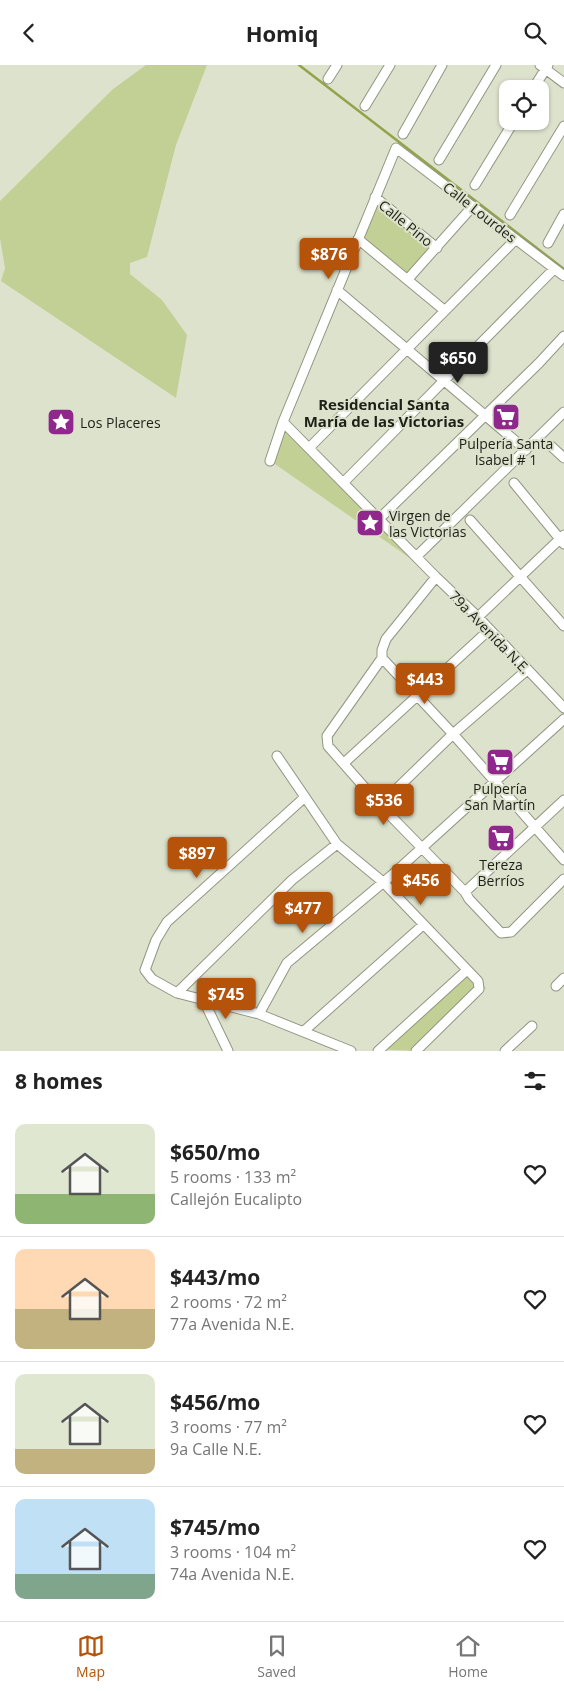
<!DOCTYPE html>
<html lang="en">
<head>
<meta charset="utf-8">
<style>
  body { margin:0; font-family:"Open Sans",sans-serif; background:#f2f2f2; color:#222; height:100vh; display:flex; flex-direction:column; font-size:19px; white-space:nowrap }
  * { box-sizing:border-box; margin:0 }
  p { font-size:16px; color:#767676 }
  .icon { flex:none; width:28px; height:28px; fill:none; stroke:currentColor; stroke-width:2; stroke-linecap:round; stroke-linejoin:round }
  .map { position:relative; height:986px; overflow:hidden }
  .sheet { display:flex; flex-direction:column; background:#fff; flex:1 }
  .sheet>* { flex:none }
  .controls { position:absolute; left:499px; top:15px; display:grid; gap:10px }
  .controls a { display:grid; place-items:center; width:50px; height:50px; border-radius:10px; background:#fff; box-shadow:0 1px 4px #0004; font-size:25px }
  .price { position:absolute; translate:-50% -42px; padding:0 11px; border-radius:5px; background:#b45309; color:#fff; font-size:16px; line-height:32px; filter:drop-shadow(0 1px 2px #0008) }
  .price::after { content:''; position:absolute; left:50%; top:30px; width:15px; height:11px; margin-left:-8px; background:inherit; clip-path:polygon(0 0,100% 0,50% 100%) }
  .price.selected { background:#222; color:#fff }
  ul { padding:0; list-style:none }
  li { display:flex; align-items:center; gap:15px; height:125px; padding:0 15px }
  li+li { border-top:1px solid #e0e0e0 }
  li span { display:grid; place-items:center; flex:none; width:140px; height:100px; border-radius:10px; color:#555 }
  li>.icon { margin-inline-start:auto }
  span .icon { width:60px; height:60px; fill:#fffc; stroke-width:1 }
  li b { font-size:21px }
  h2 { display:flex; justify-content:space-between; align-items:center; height:60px; padding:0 15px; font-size:21px }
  header { display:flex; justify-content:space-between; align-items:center; height:65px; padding:0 15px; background:#fff; font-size:22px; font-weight:700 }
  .menu { display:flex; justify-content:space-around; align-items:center; height:70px; border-top:1px solid #e0e0e0; background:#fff; font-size:14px; color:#767676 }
  .menu a { display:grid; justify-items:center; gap:2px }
  .menu .selected { color:#b45309 }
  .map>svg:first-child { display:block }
</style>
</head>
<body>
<header><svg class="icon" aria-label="back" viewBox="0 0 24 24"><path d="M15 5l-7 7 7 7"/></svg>Homiq<svg class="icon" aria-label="search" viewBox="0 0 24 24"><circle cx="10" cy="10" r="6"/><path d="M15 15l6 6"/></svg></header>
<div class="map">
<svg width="564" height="986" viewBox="0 0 564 986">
  <rect width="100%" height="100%" fill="#dde2cd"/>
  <!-- green -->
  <path fill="#c2d095" d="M146 0H207L176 80 147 192 130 198V209L162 235 187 270 176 333 1 216 5 203 0 173V136L113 24Z
    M375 134 437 183 408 214 359 175Z
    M285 359 417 498 272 397Z
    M466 903 486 923 418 986 374 984Z"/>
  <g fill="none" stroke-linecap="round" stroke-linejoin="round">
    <!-- stream -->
    <path stroke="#92a44a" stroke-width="2.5" d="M299 0 564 204"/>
    <defs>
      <path id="minor" d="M540 0 564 18
        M328 14 337 0
        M533 24 548 0
        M365 41 390 0
        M403 69 442 0
        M439 95 496 0
        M475 120 514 56
        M375 132 437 183
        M510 150 564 61
        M358 174 444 245
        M548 178 564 149
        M408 214 473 141
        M337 225 526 385
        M283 357 436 512 478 552 564 643
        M551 381 564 393
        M310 382 515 175
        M270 396 283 357 396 83 564 211
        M344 417 554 204
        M514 418 564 479
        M380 453 539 298 564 271
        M470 455 564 561
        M417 491 564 347
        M436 512 386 574 382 585V593L327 671 328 681 380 740 465 827 469 834 501 868 511 867 564 814
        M478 552 564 470
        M382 593 453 669 564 795
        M277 691 337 779 383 817 478 916 479 924 416 986
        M344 698 489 565
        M305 732 167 857 156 875 145 905 152 914 177 928 259 949 351 986
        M380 740 453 669 527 605
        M465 827 564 735
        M556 921 564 913
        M177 928 292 815 337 779
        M203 934 228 986
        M259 949 287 898 392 810 564 654
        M304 966 423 860
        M378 986 467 905
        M505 986 532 961"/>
    </defs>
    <!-- minor casing -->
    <use href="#minor" stroke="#919682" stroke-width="11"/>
    <!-- minor -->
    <use href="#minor" stroke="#fff" stroke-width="9"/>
  </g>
  <!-- icons -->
  <defs>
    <symbol id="supermarket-square" viewBox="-11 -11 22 22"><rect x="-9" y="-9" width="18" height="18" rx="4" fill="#8f278c" stroke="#dde2cd"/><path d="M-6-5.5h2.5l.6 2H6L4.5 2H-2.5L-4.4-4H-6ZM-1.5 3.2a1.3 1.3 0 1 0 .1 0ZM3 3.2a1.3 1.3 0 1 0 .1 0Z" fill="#fff"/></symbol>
    <symbol id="sight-square" viewBox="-11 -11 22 22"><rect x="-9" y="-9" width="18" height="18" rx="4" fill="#8f278c" stroke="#dde2cd"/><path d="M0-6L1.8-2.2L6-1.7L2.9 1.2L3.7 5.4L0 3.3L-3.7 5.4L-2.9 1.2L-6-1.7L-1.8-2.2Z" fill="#fff"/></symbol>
  </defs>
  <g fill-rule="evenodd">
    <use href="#supermarket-square" x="490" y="336" width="32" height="32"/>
    <use href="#sight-square" x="45" y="341" width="32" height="32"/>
    <use href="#sight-square" x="354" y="442" width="32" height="32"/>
    <use href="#supermarket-square" x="484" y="681" width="32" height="32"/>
    <use href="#supermarket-square" x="485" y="757" width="32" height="32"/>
  </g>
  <g text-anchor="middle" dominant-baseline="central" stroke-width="4" stroke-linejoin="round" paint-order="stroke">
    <!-- street labels -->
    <g font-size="14" fill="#1e2018" stroke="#dde2cd">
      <text transform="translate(480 147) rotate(38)">Calle Lourdes</text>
      <text transform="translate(406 158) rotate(39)">Calle Pino</text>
      <text transform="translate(490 567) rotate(46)">79a Avenida N.E.</text>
    </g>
    <!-- poi labels -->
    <g font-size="14" fill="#1e2018" stroke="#dde2cd">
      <text x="80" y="357" text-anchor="start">Los Placeres</text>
      <text x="506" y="378">Pulpería Santa<tspan x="506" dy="16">Isabel # 1</tspan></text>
      <text x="389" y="450" text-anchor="start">Virgen de<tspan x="389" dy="16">las Victorias</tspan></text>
      <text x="500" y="723">Pulpería<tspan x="500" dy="16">San Martín</tspan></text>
      <text x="501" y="799">Tereza<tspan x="501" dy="16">Berríos</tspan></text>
    </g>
    <!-- neighbourhood labels -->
    <g font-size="15" font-weight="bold" fill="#1e2018" stroke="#dde2cd">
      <text x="384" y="339">Residencial Santa<tspan x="384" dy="17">María de las Victorias</tspan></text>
    </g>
  </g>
</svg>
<div class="controls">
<a><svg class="icon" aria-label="locate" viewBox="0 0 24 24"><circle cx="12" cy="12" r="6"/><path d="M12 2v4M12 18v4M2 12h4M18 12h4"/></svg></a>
</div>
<b class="price" style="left:329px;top:215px">$876</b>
<b class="price selected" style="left:458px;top:319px">$650</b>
<b class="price" style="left:425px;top:640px">$443</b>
<b class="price" style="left:384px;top:761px">$536</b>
<b class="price" style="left:197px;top:814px">$897</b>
<b class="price" style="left:421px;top:841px">$456</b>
<b class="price" style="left:303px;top:869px">$477</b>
<b class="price" style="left:226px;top:955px">$745</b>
</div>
<section class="sheet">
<h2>8 homes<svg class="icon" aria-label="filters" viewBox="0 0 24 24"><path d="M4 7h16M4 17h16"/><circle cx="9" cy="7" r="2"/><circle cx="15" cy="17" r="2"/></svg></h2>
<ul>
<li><span style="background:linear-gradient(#dfe7d0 70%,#8fb573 0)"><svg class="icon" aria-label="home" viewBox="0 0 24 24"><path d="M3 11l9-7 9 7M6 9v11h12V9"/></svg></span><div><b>$650/mo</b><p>5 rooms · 133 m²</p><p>Callejón Eucalipto</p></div><svg class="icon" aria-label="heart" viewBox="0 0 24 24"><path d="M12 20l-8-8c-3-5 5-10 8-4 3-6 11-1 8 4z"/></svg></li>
<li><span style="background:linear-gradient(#ffd9b3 60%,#c2b280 0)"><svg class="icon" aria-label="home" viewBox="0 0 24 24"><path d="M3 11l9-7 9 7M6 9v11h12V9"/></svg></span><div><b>$443/mo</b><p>2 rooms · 72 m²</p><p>77a Avenida N.E.</p></div><svg class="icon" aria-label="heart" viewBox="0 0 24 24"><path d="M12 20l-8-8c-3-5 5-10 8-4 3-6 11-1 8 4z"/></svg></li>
<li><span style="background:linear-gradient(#dfe7d0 75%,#c2b280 0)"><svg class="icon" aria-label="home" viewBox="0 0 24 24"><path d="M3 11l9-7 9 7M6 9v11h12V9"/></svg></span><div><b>$456/mo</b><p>3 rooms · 77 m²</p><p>9a Calle N.E.</p></div><svg class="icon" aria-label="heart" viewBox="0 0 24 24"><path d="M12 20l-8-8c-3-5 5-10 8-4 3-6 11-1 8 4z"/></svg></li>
<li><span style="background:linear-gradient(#bfe0f5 75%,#7fa58c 0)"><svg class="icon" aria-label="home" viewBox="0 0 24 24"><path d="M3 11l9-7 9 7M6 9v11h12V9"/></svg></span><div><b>$745/mo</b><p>3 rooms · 104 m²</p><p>74a Avenida N.E.</p></div><svg class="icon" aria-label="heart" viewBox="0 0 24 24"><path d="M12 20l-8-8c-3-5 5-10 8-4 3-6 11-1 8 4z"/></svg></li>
</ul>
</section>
<nav class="menu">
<a class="selected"><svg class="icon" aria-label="map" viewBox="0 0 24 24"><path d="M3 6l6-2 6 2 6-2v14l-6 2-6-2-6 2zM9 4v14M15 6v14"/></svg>Map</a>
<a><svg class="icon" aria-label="saved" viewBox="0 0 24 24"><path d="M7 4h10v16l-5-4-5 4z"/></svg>Saved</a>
<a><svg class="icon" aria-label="home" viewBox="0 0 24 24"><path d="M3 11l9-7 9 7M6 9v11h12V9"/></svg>Home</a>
</nav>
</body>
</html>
